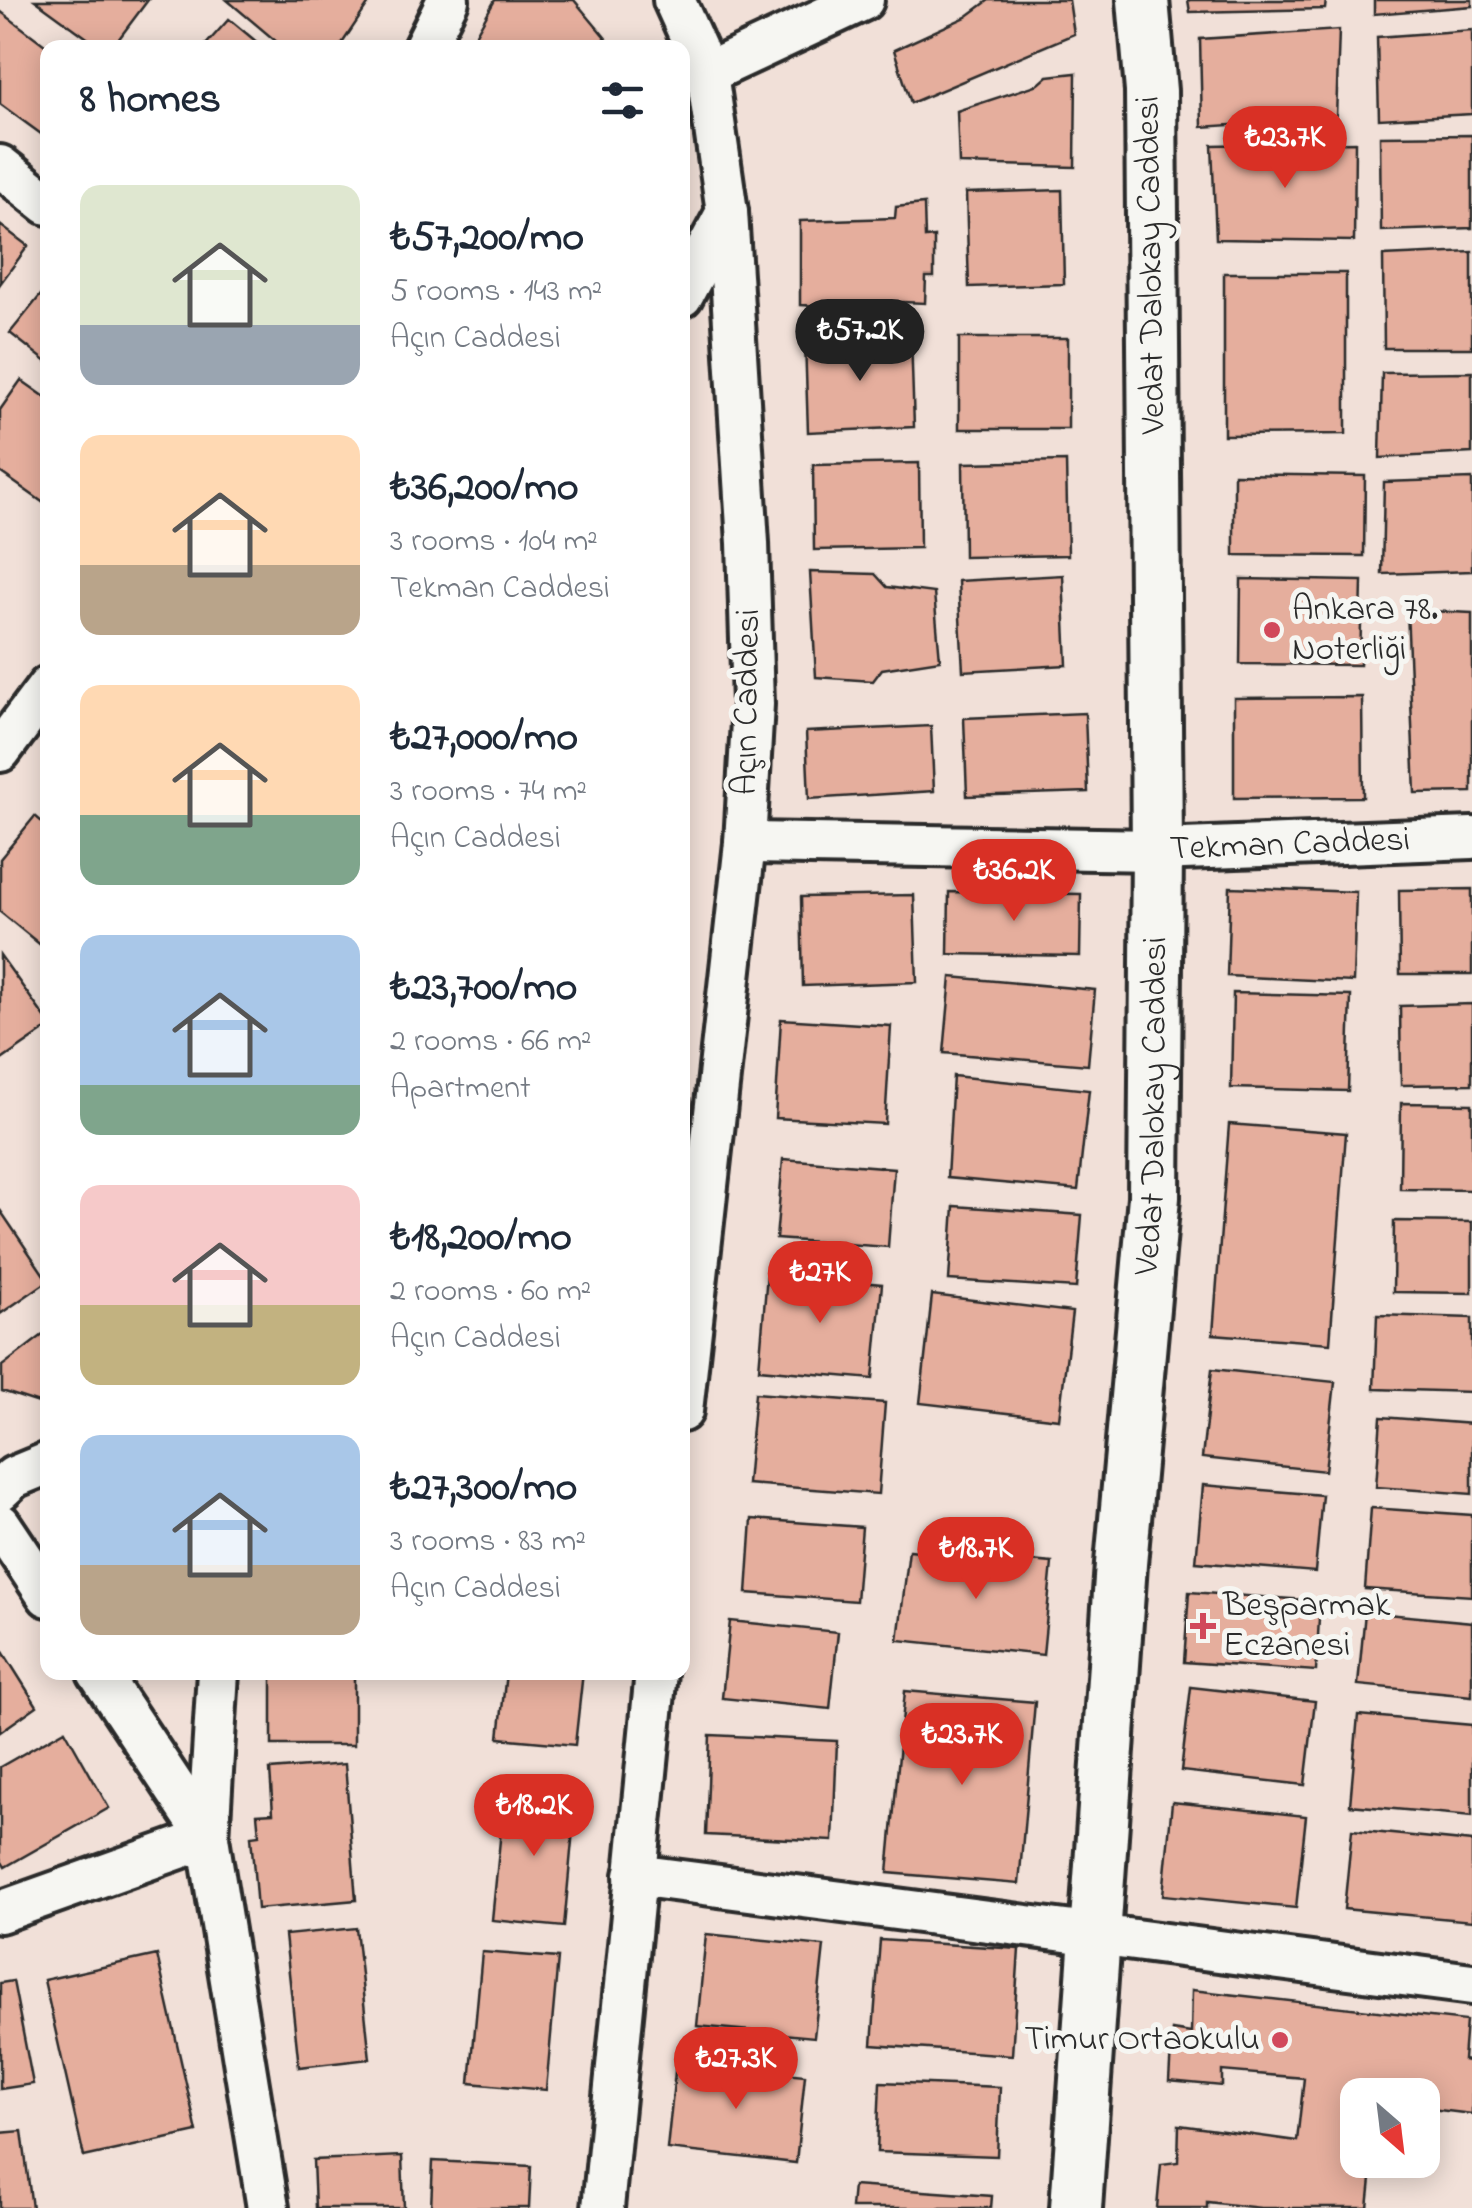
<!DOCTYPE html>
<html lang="en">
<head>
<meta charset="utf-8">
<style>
  body { margin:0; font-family:"Indie Flower",sans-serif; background:#f6f6f7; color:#1f2937; height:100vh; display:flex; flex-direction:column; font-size:38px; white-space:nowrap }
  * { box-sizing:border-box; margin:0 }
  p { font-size:32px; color:#747a83 }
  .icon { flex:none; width:55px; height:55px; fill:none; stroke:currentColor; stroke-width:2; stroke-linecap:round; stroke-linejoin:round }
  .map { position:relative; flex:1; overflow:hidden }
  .panel { position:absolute; left:40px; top:40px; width:650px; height:1640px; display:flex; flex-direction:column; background:#fff; border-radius:20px; box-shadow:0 5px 25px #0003 }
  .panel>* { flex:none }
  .needle { width:65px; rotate:152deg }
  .tools { position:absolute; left:1340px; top:2078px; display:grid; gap:20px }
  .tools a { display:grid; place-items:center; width:100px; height:100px; border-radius:20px; background:#fff; box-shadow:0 5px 25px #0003; font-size:50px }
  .price { position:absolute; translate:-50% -85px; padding:0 22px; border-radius:35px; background:#d93025; color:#fff; font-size:32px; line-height:65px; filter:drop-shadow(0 2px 5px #0008) }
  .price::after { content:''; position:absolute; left:50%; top:60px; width:30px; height:22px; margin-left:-15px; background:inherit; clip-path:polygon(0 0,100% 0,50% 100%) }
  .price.current { background:#222; color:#fff }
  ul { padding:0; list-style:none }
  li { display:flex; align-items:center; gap:30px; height:250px; padding:0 40px }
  li span { display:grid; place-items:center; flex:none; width:280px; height:200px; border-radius:20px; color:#555 }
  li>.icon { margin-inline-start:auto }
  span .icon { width:120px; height:120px; fill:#fffc; stroke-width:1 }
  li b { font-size:42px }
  h2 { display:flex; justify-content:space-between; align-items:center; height:120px; padding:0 40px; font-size:42px }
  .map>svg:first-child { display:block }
</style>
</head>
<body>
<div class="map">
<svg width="1472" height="2208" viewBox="0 0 1472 2208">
  <rect width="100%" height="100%" fill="#f1e0d8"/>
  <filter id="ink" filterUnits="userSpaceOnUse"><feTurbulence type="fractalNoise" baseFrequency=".01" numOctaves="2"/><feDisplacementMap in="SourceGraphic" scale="20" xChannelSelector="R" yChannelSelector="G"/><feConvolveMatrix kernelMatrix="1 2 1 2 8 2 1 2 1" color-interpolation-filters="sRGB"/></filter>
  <g filter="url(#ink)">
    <!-- building -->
    <path fill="#e5ae9d" stroke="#2b2b2b" stroke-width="2.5" d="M35 0H148L112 48H101Z
      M227 0H371L339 48H284Z
      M495 0H574L614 48H468Z
      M989 0H1069L1074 34 911 103 894 50 966 17Z
      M1188 0H1326L1325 9 1190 12Z
      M1374 0H1472V6L1374 14Z
      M0 11 49 48 48 139 0 104Z
      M229 19 264 48H203Z
      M1339 30 1336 118 1202 127 1200 39Z
      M1472 30V114L1379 119 1377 37Z
      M1076 73 1075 167 959 164 957 111 1039 84 1048 76Z
      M1472 135V228L1381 231 1380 136Z
      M1355 142 1354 241 1216 239 1212 145Z
      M1062 190 1064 284 969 287 966 193Z
      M924 204 925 238 934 237V277H926L925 303 903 302 904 310 863 311H824L823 306 800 305V221L895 218 896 207Z
      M0 225 28 246 0 284Z
      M1472 252V348H1384L1383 256Z
      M1224 273H1346V434L1224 435Z
      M48 286V363L10 333Z
      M911 336 914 427 808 432 805 341Z
      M959 338H1068V429H959Z
      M1472 372V453L1380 458 1382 373Z
      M21 380 48 399V506L0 472V410Z
      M1066 461 1068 555 964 557 963 463Z
      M919 463 920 548 814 550 813 465Z
      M1234 474 1365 476 1364 556 1234 555Z
      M1472 479V571L1382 574 1384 482Z
      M810 572 875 574 887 587 934 593 940 660 882 669 873 681 816 677Z
      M1063 575 1067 665 963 671 958 581Z
      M1241 579 1362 581 1360 665 1240 664Z
      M1407 610 1472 613V792L1415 793Z
      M1362 697 1363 797 1234 798V698Z
      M1085 713 1088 792 967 796 964 718Z
      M931 726 934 791 809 799 806 732Z
      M35 816 48 827V951L0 912V859Z
      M1230 887 1356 892 1353 982 1227 976Z
      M1472 889V974H1400L1399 890Z
      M949 892 1081 894 1080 956 948 954Z
      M914 895 917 982 803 986 801 897Z
      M0 955 48 1022V1028L0 1061Z
      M951 977 1095 990 1088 1065 944 1053Z
      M1233 993 1351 996 1348 1091 1231 1088Z
      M1472 1004V1084L1401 1085 1400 1006Z
      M781 1019 891 1026 885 1124 775 1118Z
      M953 1076 1089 1090 1078 1190 947 1178Z
      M1401 1103 1472 1104V1190L1400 1189Z
      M1229 1124 1346 1133 1330 1343 1213 1334Z
      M783 1159 894 1168 888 1247 776 1239Z
      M954 1206 1082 1215 1076 1288 949 1280Z
      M0 1210 48 1281 0 1314Z
      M1394 1221 1472 1222V1293L1393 1292Z
      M767 1274 882 1284 873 1379 759 1369Z
      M932 1295 1072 1312 1059 1419 920 1403Z
      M1377 1315 1472 1318V1392L1374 1389Z
      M48 1331V1406L2 1391V1366Z
      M1212 1369 1335 1382 1325 1471 1202 1458Z
      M755 1393 885 1403 878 1494 747 1484Z
      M1381 1417 1472 1424V1494L1376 1487Z
      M1203 1485 1322 1495 1315 1572 1196 1562Z
      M1371 1508 1472 1515V1596L1365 1589Z
      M752 1519 862 1527 856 1601 747 1593Z
      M909 1550 1052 1563 1043 1655 898 1640Z
      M1189 1592 1320 1601 1316 1671 1184 1662Z
      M1365 1612 1472 1622V1696L1358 1685Z
      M730 1621 838 1632 830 1709 722 1698Z
      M0 1647 37 1706 0 1732Z
      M272 1672H354V1745H272Z
      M506 1672H583L575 1745 499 1738Z
      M1191 1687 1315 1701 1305 1785 1181 1771Z
      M905 1691 1035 1702 1019 1884 888 1873Z
      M1358 1715 1472 1725V1816L1350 1805Z
      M65 1730 109 1808 5 1867 0 1859V1767Z
      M710 1735 837 1741 833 1841 706 1835Z
      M345 1764 356 1900 257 1909 251 1836 259 1835 257 1814 273 1813 270 1770Z
      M505 1790 576 1797 564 1927 492 1920Z
      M1172 1802 1306 1816 1296 1908 1163 1895Z
      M1352 1830 1472 1842V1921L1344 1909Z
      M356 1928 370 2059 299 2067 285 1935Z
      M706 1934 824 1946 814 2037 697 2026Z
      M880 1940 1019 1949 1012 2055 872 2045Z
      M482 1952 558 1958 546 2090 470 2083Z
      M157 1955 197 2132 84 2157 44 1980Z
      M13 1981 33 2084 0 2089V1983Z
      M1192 1990 1466 2021 1463 2060 1472 2062V2114L1422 2108V2095H1418V2091L1379 2085V2095H1358V2160H1373L1368 2208H1261L1207 2202V2208H1157L1161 2164 1178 2162 1179 2125 1297 2141 1304 2078 1222 2071V2086L1169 2081 1172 2030 1191 2033Z
      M676 2062 805 2075 796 2163 667 2149Z
      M880 2082 1000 2087 997 2156 877 2152Z
      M22 2131 32 2208H0V2133Z
      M402 2156 404 2208H315L313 2160Z
      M433 2161 531 2166 529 2208H431Z
      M853 2186 992 2196 991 2208H851Z"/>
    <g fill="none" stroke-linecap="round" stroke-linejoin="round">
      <defs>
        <g id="minor">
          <path d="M674 0 707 73 727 212 748 543 753 704 745 843 682 1411"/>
          <path d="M424 48 448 0"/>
          <path d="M707 73 863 0"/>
          <path d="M0 166 48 204"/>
          <path d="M682 296 727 212"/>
          <path d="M0 751 48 687"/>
          <path id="s1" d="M745 843 1157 850 1472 838"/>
          <path d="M0 1490 14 1477 48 1463"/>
          <path d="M0 1524 48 1596"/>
          <path d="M98 1672 208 1838 268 2208"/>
          <path d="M635 1875 1472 1984"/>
          <path d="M0 1912 208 1838 218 1672"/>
          <path d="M603 2208 656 1672"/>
        </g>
        <g id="tertiary">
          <path id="s2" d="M1076 2208 1121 1564 1154 1197 1157 850 1151 91 1143 0"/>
        </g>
      </defs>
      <!-- minor casing -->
      <use href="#minor" stroke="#2b2b2b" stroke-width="48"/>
      <!-- tertiary casing -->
      <use href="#tertiary" stroke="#2b2b2b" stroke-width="58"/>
      <!-- minor -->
      <use href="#minor" stroke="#f6f6f2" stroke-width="40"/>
      <!-- tertiary -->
      <use href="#tertiary" stroke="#f6f6f2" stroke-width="50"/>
    </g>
  </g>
  <!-- markers -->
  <g fill="#d1495b" stroke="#f6f6f2" stroke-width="4">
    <circle cx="1272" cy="630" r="10"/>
    <path d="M1198 1611h10v10h10v10h-10v10h-10v-10h-10v-10h10z"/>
    <circle cx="1280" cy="2040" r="10"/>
  </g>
  <g text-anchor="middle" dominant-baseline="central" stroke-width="10" stroke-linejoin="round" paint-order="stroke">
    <!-- street labels -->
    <g font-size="35" fill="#2b2b2b" stroke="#f6f6f2">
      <text transform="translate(1152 265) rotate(-91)">Vedat Dalokay Caddesi</text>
      <text transform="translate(748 702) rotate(-89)">Açın Caddesi</text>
      <text stroke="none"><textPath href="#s1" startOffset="545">Tekman Caddesi</textPath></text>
      <text stroke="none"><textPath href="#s2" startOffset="1105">Vedat Dalokay Caddesi</textPath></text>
    </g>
    <!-- poi labels -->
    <g font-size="35" fill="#2b2b2b" stroke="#f6f6f2" text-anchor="start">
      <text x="1292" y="610">Ankara 78.<tspan x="1292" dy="40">Noterliği</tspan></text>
      <text x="1223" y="1606">Beşparmak<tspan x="1223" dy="40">Eczanesi</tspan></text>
      <text x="1260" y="2040" text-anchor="end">Timur Ortaokulu</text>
    </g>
  </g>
</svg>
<div class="tools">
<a><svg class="needle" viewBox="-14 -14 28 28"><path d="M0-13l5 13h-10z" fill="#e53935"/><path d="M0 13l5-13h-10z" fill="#747a83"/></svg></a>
</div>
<b class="price" style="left:1285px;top:191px">₺23.7K</b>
<b class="price current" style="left:860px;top:384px">₺57.2K</b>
<b class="price" style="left:1014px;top:924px">₺36.2K</b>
<b class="price" style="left:820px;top:1326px">₺27K</b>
<b class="price" style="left:976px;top:1602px">₺18.7K</b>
<b class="price" style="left:962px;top:1788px">₺23.7K</b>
<b class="price" style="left:534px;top:1859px">₺18.2K</b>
<b class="price" style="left:736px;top:2112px">₺27.3K</b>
<section class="panel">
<h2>8 homes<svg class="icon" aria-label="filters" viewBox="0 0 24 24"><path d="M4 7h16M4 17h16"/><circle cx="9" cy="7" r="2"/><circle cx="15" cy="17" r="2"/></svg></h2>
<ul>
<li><span style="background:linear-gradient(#dfe7d0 70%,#9aa5b1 0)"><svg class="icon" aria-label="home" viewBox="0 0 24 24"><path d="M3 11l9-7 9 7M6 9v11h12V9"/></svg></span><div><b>₺57,200/mo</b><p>5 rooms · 143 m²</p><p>Açın Caddesi</p></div></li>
<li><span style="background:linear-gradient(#ffd9b3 65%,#b9a48a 0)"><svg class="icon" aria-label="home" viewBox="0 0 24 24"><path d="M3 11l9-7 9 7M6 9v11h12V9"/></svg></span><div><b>₺36,200/mo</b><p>3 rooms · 104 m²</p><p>Tekman Caddesi</p></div></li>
<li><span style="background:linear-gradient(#ffd9b3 65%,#7fa58c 0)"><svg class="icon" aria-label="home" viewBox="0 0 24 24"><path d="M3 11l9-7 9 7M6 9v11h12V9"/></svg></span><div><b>₺27,000/mo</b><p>3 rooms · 74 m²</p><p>Açın Caddesi</p></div></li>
<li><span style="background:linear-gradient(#a9c7e8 75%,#7fa58c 0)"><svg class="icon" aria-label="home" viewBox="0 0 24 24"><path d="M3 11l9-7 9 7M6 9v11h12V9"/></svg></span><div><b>₺23,700/mo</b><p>2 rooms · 66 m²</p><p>Apartment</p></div></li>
<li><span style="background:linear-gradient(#f6c9c9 60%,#c2b280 0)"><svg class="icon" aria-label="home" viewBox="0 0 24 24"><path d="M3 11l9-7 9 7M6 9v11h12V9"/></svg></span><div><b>₺18,200/mo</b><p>2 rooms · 60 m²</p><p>Açın Caddesi</p></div></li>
<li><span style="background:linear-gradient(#a9c7e8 65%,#b9a48a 0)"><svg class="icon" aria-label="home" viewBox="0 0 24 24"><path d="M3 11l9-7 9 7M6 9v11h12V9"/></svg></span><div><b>₺27,300/mo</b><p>3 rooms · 83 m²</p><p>Açın Caddesi</p></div></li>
</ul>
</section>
</div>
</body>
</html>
